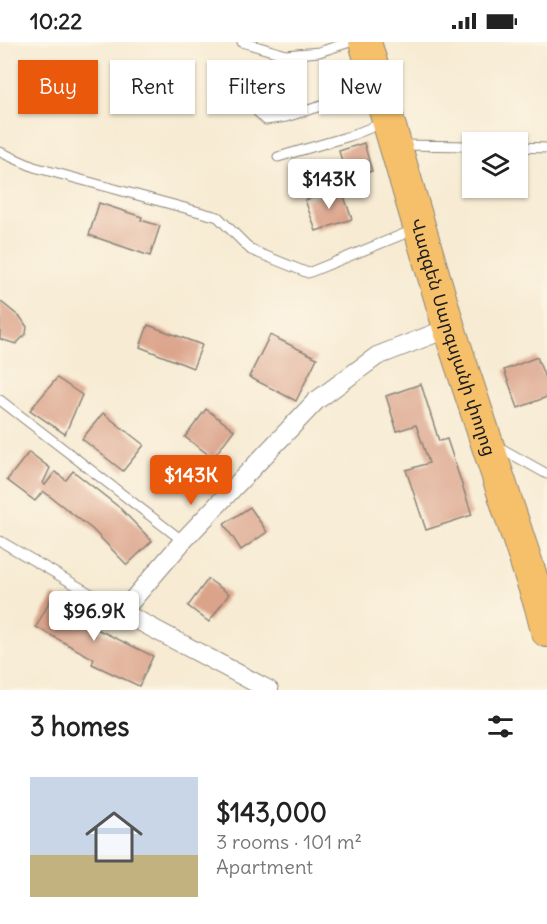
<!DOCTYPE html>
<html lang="en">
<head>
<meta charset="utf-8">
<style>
  body { margin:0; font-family:Delius,"Noto Sans Armenian",sans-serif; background:#f2f2f2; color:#222; height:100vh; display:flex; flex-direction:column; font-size:22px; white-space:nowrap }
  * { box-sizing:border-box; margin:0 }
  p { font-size:20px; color:#767676 }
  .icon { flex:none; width:33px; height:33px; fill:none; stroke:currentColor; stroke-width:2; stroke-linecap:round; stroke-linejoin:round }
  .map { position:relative; height:648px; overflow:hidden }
  .side { display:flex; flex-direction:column; background:#fff; flex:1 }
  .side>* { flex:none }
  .guide { position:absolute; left:18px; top:18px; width:512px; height:54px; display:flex; gap:12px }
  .fabs { position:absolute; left:462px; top:90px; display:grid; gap:12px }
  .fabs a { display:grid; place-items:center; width:66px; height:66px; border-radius:0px; background:#fff; box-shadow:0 2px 4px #0004; font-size:30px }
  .price { position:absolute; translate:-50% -51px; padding:0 14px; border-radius:6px; background:#fff; color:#222; font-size:20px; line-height:39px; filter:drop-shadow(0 2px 3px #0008) }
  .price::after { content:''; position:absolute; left:50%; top:36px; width:18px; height:14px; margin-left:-9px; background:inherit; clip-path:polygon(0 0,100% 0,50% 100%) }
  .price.selected { background:#ea580c; color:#fff }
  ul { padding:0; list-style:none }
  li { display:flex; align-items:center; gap:18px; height:150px; padding:0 30px }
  li span { display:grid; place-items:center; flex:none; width:168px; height:120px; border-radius:0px; color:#555 }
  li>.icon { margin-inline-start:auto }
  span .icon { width:72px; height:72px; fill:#fffc; stroke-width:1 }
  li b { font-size:26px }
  h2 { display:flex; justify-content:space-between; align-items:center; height:72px; padding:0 30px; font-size:26px }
  .pill { padding:0 21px; border-radius:0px; background:#fff; box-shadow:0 2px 4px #0004; font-size:21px; line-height:54px }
  .pill.selected { background:#ea580c; color:#fff }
  .status { display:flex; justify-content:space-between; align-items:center; height:42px; padding:0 30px; background:#fff; direction:ltr }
  .status svg { height:16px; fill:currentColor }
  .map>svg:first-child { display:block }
</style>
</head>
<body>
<div class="status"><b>10:22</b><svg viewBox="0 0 49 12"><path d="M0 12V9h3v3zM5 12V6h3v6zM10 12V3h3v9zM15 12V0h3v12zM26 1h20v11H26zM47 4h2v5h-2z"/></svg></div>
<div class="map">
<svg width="547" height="648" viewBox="0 0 547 648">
  <rect width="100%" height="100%" fill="#fcf5e5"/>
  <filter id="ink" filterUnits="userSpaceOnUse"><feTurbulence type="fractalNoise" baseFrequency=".0167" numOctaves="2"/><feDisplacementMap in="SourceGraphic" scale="12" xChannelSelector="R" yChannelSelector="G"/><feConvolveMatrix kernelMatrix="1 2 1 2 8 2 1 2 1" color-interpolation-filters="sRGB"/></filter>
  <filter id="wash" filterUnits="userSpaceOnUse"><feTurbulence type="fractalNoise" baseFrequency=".008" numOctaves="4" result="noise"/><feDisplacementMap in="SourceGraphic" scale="24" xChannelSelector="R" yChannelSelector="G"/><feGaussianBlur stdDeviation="1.35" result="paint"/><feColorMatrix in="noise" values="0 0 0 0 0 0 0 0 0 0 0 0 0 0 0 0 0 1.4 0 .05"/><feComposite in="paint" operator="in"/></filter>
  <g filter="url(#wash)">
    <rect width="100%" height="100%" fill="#f7ebd3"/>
    <g id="blocks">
      <!-- building -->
      <path fill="#dba38a" d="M364 101 372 129 347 137 339 109Z
        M341 146 352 177 316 189 305 158Z
        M99 161 142 175 141 178 160 184 150 214 89 193Z
        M0 259 21 276 27 285 26 292 16 302 0 297Z
        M148 283 202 303 193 326 140 305Z
        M270 293 317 316 296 359 249 335Z
        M537 315 547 341V355L518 366 504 328Z
        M57 336 82 353 65 392 30 368Z
        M421 342 439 399 447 397 472 473 426 488 406 428 429 421 416 383 397 389 386 354Z
        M206 367 234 388 213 416 185 395Z
        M103 371 144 403 123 429 82 397Z
        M29 410 50 426 43 441 45 443 55 430 66 438 73 429 120 466 152 499 127 523 92 487 43 449 35 459 7 438Z
        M250 465 267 490 241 508 224 482Z
        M208 537 229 552 209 580 188 564Z
        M53 553 91 574 86 582 153 614 139 644 92 622 94 617 36 585Z"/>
    </g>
  </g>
  <g filter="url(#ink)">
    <use href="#blocks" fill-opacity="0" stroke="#8a8478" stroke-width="1.5"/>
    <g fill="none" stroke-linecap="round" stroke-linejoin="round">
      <defs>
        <path id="service" d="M242 0 286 13 319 10 350 0
          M226 39 266 78 286 75 375 47
          M400 103 472 104
          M518 105 547 106
          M0 110 34 125 218 175 251 208 308 231 416 187
          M278 115 350 94 385 80
          M0 358 183 499
          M497 404 547 432
          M0 499 122 570"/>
        <path id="minor" d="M269 648 122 570 183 499 316 359 377 314 449 286"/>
        <g id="trunk">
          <path id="s1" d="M365 0 449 286 541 565 547 589"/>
        </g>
      </defs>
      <!-- service casing -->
      <use href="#service" stroke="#8a8478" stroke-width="11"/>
      <!-- minor casing -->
      <use href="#minor" stroke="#8a8478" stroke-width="20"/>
      <!-- trunk casing -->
      <use href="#trunk" stroke="#8a8478" stroke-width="34"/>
      <!-- service -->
      <use href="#service" stroke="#fff" stroke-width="9"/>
      <!-- minor -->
      <use href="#minor" stroke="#fff" stroke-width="18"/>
      <!-- trunk -->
      <use href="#trunk" stroke="#f6c06b" stroke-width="32"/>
    </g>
  </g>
  <g text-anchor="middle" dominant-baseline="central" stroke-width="4.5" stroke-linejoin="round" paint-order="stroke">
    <!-- street labels -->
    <g font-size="18" fill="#1c1c1c" stroke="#fcf5e5">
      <text stroke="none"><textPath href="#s1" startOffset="308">Վազգեն Սարգսյանի փողոց</textPath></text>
    </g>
  </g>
</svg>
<div class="fabs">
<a><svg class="icon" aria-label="layers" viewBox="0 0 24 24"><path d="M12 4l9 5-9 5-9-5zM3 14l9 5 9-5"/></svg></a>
</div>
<b class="price" style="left:329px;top:168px">$143K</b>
<b class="price selected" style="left:191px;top:464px">$143K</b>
<b class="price" style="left:94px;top:600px">$96.9K</b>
<div class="guide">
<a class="pill selected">Buy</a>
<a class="pill">Rent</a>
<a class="pill">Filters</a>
<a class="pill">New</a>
</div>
</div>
<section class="side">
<h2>3 homes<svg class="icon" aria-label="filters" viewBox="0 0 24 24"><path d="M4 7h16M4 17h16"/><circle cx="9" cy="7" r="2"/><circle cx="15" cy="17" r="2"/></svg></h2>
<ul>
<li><span style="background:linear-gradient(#c9d6e8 65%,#c2b280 0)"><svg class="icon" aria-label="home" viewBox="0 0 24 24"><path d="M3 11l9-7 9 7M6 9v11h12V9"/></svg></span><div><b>$143,000</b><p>3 rooms · 101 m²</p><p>Apartment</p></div></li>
</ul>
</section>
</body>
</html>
